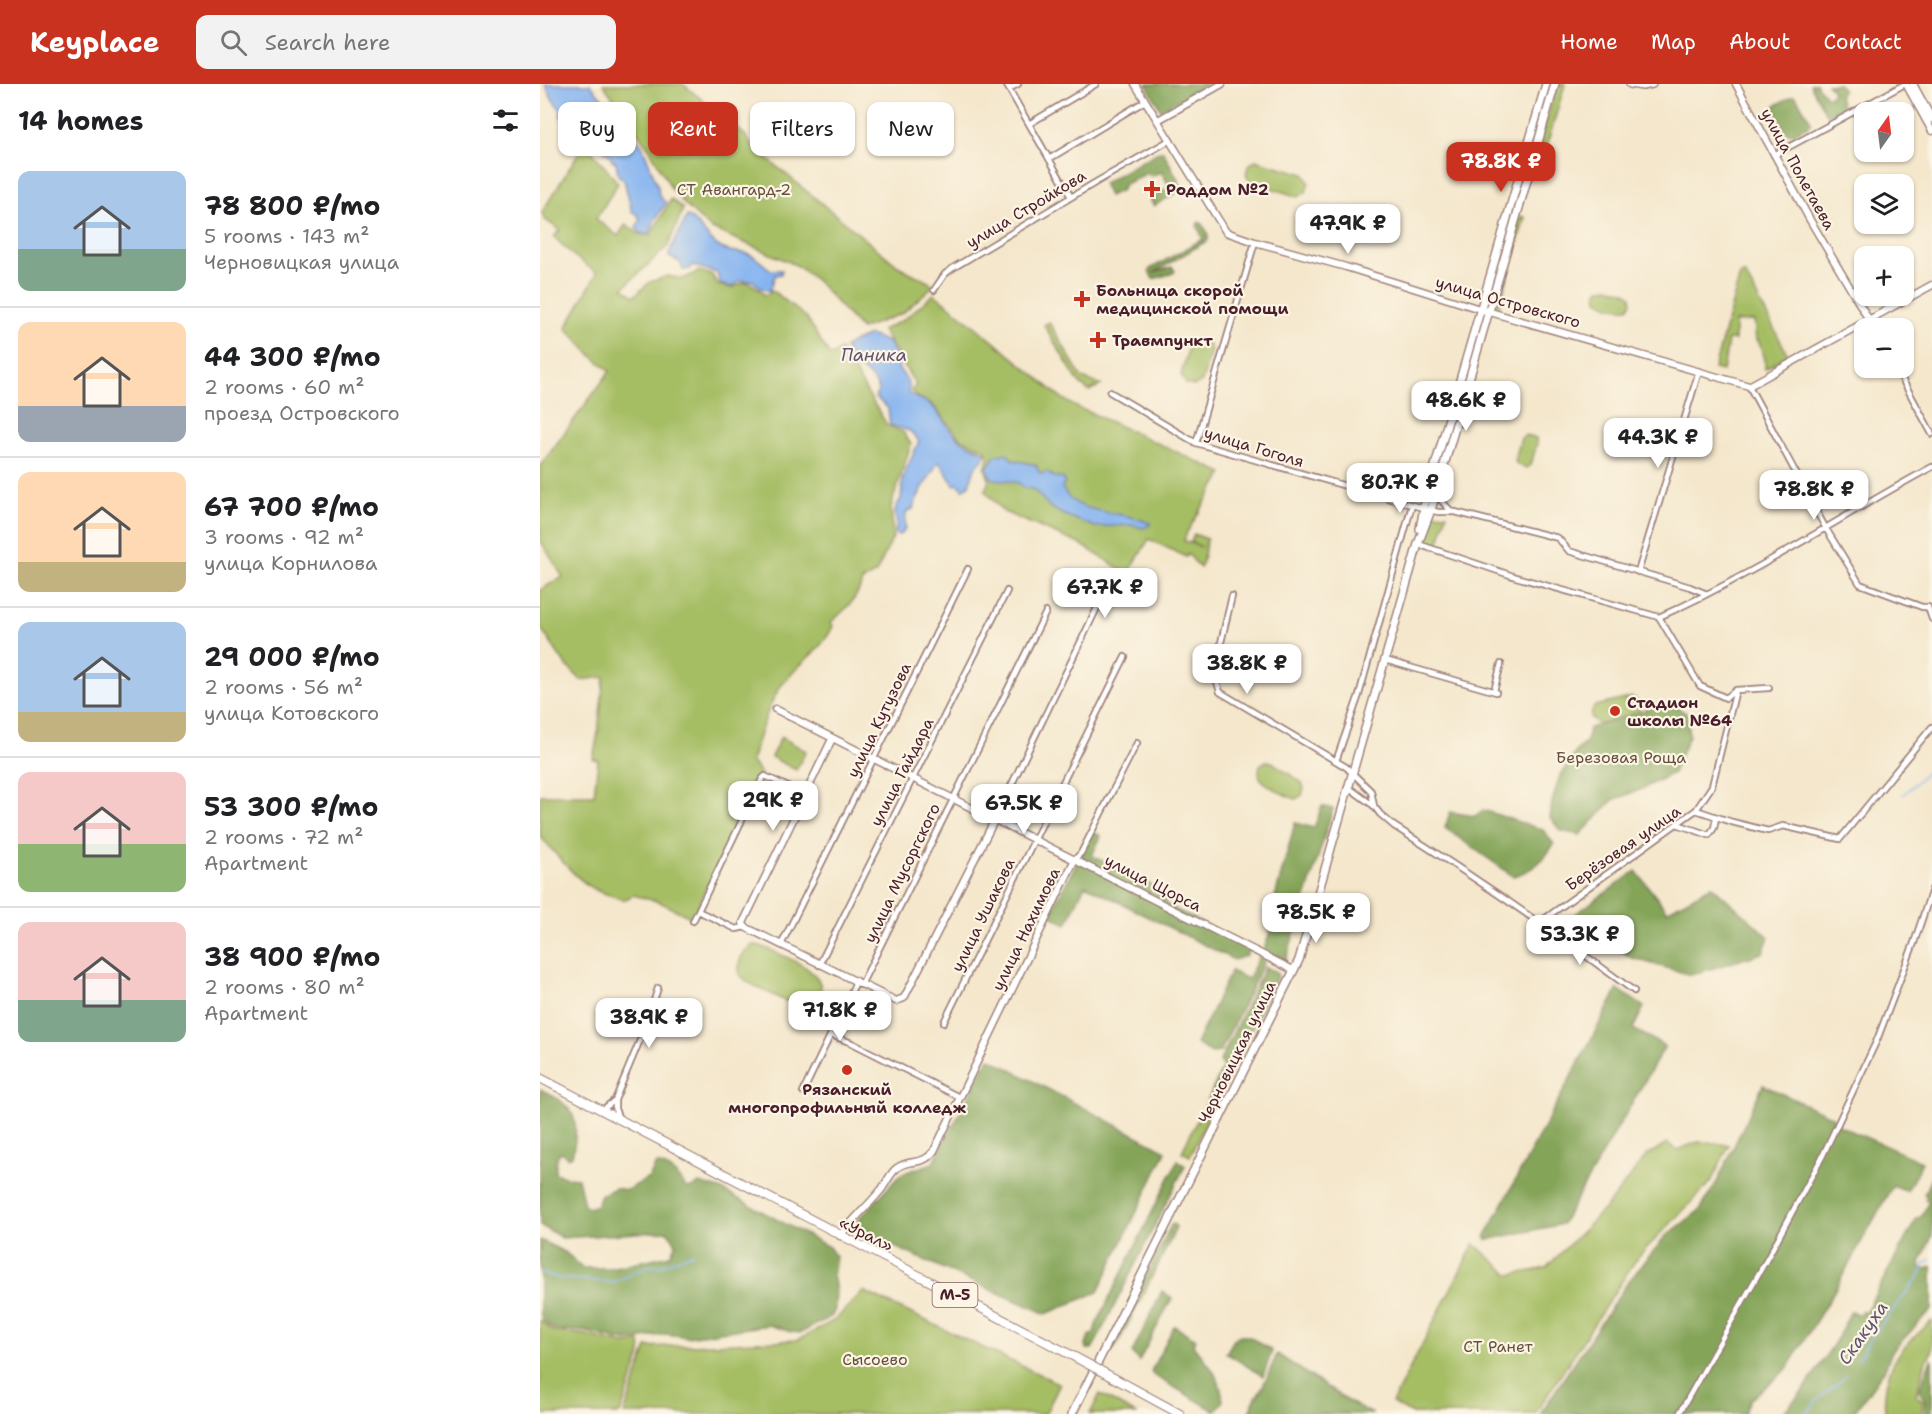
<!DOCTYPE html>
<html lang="en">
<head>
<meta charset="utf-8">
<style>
  body { margin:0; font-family:"Shantell Sans",sans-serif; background:#f2f2f2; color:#202124; height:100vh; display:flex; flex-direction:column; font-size:22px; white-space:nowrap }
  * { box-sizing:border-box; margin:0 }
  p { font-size:20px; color:#757577 }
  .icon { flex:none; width:33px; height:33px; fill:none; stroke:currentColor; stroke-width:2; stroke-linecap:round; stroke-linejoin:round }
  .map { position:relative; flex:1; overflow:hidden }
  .details { display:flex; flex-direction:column; background:#fff; width:540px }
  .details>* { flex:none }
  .banner { position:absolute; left:18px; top:18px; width:570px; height:54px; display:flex; gap:12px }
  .needle { width:39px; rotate:14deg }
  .tools { position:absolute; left:1314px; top:18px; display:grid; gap:12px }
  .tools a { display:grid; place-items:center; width:60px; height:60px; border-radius:12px; background:#fff; box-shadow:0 2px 4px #0004; font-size:30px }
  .price { position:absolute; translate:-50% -51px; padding:0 14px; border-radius:12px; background:#fff; color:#222; font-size:20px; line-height:39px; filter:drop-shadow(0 2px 3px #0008) }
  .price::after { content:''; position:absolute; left:50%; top:36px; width:18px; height:14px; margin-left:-9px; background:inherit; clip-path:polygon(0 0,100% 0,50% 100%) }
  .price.on { background:#c8321e; color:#fff }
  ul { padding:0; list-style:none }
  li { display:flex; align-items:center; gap:18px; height:150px; padding:0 18px }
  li+li { border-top:2px solid #e0e0e0 }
  li span { display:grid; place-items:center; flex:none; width:168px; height:120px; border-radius:12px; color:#555 }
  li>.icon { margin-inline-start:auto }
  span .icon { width:72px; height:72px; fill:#fffc; stroke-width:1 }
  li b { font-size:26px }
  h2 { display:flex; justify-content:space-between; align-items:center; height:72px; padding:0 18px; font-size:26px }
  .pill { padding:0 21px; border-radius:12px; background:#fff; box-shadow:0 2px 4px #0004; font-size:21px; line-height:54px }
  .pill.on { background:#c8321e; color:#fff }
  header { display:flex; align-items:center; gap:36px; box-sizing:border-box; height:84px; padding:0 30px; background:#c8321e; color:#fff }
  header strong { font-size:28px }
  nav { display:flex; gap:33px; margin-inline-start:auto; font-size:21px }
  .search { width:420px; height:54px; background:#f2f2f2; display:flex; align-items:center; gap:15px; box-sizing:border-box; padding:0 21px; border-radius:12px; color:#757577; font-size:22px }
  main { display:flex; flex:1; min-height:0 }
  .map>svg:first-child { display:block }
</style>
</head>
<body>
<header>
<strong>Keyplace</strong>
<div class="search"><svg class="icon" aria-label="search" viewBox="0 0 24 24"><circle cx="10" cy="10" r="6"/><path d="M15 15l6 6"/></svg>Search here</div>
<nav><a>Home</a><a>Map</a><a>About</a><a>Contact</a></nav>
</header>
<main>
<section class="details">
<h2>14 homes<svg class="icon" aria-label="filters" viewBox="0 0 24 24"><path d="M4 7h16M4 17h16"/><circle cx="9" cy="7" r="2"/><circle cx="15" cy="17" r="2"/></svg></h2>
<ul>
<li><span style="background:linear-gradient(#a9c7e8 65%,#7fa58c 0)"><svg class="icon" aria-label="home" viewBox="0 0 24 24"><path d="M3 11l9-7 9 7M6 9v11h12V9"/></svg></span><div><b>78 800 ₽/mo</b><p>5 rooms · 143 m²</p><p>Черновицкая улица</p></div></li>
<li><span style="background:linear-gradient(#ffd9b3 70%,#9aa5b1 0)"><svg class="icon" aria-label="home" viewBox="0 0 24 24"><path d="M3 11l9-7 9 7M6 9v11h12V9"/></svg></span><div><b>44 300 ₽/mo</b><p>2 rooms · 60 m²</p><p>проезд Островского</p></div></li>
<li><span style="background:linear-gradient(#ffd9b3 75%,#c2b280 0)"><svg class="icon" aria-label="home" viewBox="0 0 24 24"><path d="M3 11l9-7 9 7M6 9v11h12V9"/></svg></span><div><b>67 700 ₽/mo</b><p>3 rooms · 92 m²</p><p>улица Корнилова</p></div></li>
<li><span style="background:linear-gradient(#a9c7e8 75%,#c2b280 0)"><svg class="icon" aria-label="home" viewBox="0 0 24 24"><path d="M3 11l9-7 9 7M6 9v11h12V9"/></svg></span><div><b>29 000 ₽/mo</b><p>2 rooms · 56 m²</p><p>улица Котовского</p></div></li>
<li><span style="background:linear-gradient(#f6c9c9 60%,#8fb573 0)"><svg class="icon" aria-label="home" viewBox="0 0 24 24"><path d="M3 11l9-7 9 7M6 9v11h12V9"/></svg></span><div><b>53 300 ₽/mo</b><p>2 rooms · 72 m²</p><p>Apartment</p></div></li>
<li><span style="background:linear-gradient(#f6c9c9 65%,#7fa58c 0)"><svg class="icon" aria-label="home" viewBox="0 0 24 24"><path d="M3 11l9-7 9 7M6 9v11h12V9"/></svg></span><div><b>38 900 ₽/mo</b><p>2 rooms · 80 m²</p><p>Apartment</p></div></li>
</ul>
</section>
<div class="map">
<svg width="1392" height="1330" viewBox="0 0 1392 1330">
  <rect width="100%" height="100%" fill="#fcf5e5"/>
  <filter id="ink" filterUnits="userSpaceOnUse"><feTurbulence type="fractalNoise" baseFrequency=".0167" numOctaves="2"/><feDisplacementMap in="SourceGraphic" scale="12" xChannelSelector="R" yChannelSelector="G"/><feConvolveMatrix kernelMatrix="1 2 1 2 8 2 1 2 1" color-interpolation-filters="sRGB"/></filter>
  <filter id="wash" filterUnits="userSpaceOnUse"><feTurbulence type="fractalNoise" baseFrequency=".008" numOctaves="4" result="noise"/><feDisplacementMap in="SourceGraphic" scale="24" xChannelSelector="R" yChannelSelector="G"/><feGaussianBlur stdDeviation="1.35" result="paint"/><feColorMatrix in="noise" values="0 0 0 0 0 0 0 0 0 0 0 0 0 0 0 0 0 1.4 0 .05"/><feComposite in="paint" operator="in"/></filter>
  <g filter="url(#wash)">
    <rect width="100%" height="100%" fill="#f4e7cc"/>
    <!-- green -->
    <path fill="#a5bd63" stroke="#786e47" stroke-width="1.5" d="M63 0H143L205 51 213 63 358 182 394 201 363 229 321 245 277 197 256 181 170 144 145 121 131 104 110 66Z
      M1008 0H1013L947 221 945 219Z
      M1017 0H1025L1001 82 994 80Z
      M45 59 78 99 56 135 78 152 86 140 99 150 110 152 131 115 143 125 128 162 83 204 94 212 110 198 128 192 143 195 159 187 172 191 178 201 192 204C209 194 212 199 225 211L233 207 266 233 290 272 301 266 347 341 363 348 371 360 351 422 353 453 336 489 322 497C318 515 304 527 291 538L293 542C283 566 256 581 241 602 226 624 220 652 211 677L221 690 152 834 120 818 93 811 84 816C75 812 64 810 56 806 36 796 15 769 0 752V711H54L58 676 53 675 58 649 64 593 41 596 25 580 0 543V506L23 493 0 456V382L70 287 52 272 26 244 57 189 35 173 14 153 20 146 4 135 2 128Z
      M715 76 764 90 769 98 766 108 758 113 710 97 706 91 708 82Z
      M980 132 985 133 959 223 953 221 955 216H958L965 191 963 190Z
      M1202 190H1205L1248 271 1225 285V275L1218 256H1216L1214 237 1195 238V256H1188L1183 287 1174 285 1200 191Z
      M1068 203 1086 208 1091 212 1092 219 1088 224C1077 225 1066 222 1058 216L1057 209 1061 204Z
      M394 210C428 235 459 263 492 289 510 304 526 321 549 328L683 389 647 448 644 457 662 463 651 458 654 450 667 455C664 464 665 476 660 484L648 470 646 473 609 455 588 490 542 461 464 428 445 407 449 396 445 384 448 373 446 366 421 355 392 320 379 314 371 307 376 301 342 246 363 236Z
      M509 238 542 294 561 301 549 307 539 299 504 241Z
      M661 256 667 258 671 266 662 298 654 302 646 300 641 291 649 261 653 258Z
      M986 351 996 354 997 359 991 381 987 384 977 381 975 376 981 354Z
      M892 429 907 430 898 462 895 463 882 459Z
      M1093 613 1098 618 1100 628 1060 641 1051 634V629L1055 622Z
      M241 653 266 667 256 686 231 673Z
      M726 677 732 678 761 698 764 704 762 711 756 715C747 713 727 702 721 695 718 691 719 685 720 681Z
      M213 861 221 862C240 871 294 888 278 914 272 923 267 923 257 923L207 898 199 890C198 876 201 869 213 861Z
      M661 1028 669 1032 650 1072 642 1068Z
      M1158 1058 1189 1061 1171 1098 1097 1174 995 1330H872L852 1319 934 1160 970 1191 1006 1184 1068 1121 1106 1072 1127 1059 1137 1066Z
      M323 1207 520 1300 505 1330H84L107 1263 258 1256 295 1236Z
      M0 1236 14 1248 43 1250 84 1260 100 1257 101 1270 80 1330H0Z
      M1392 1237V1268L1386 1276 1376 1311 1383 1317 1381 1330H1345C1345 1324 1344 1317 1345 1311 1348 1274 1366 1260 1392 1237Z
      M560 1310 596 1330H550Z"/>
    <!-- forest -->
    <path fill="#84a459" stroke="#676242" stroke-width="1.5" d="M606 0H667L621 26Z
      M1270 0H1277V2L1288 14 1293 9 1291 4 1287 0H1299L1303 6 1299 12 1303 23 1288 31 1286 30Z
      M1253 12 1256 13 1271 37V40L1253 50 1247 49 1234 25 1236 21Z
      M620 67H623L643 105 614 122 610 116 627 104 628 99 621 88 611 92 607 89 583 101 582 106 569 112 563 99Z
      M659 138 661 139 668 149V156L613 189 632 183 635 187 633 189 613 195 609 187 610 185 663 155 657 141Z
      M1133 620 1147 630 1149 652 1133 689 1100 706 1073 716 1040 751 1021 747 1010 734 1012 718 1019 694 1037 666 1046 658 1049 644 1121 621Z
      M782 722 793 725 745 879 723 868 730 848 734 817 755 739 774 744Z
      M943 726 1003 746 1014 760C1003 777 993 787 973 792L905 744 910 728 935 732Z
      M553 748 561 752 552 772 622 806 628 814 625 820 710 864 706 872 694 876 545 801 527 840 509 831Z
      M1096 787 1127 827 1172 802 1229 853 1223 869 1151 891 1092 874 1030 834Z
      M719 873 725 876 680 968 672 969 656 960 691 887 708 895Z
      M725 883 737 888 738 892 672 1026 665 1022 683 983 680 977Z
      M1078 905 1104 923 1093 945 1125 962 1022 1140 947 1156 945 1153Z
      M449 974 626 1067 558 1208 506 1230 323 1149 315 1139 361 1090 393 1079Z
      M1223 1001 1291 1032 1300 1042 1382 1078 1367 1107 1353 1101 1293 1209 1246 1286 1210 1316 1204 1330H1000L1088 1198 1126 1152 1160 1126 1177 1098Z
      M0 1005C35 1022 41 1034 32 1072L28 1074 22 1069H19L17 1073 15 1089 25 1093 38 1094 44 1121 48 1124 57 1121 61 1111 75 1104 87 1106 109 1094 116 1080C131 1083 139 1091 146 1104H152L159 1099 180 1105 289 1163 296 1173 293 1191 296 1206 295 1225 292 1232 261 1249 251 1248 229 1241 147 1253 127 1250 85 1257 43 1247 15 1246 4 1237 0 1230V1156L26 1169 43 1184H70L130 1171 136 1159 127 1147 22 1154 0 1141Z
      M638 1076 645 1082 556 1258 552 1265H547L546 1262 549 1252 554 1249 556 1241Z
      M1392 1092V1152L1380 1179 1381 1184 1386 1185 1392 1182V1225L1352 1267 1345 1285 1313 1330H1242L1266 1303 1297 1255 1311 1227 1319 1231 1321 1227 1325 1229 1377 1134 1381 1133 1389 1117 1385 1116 1387 1112 1384 1110Z
      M634 1140 636 1143 631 1155 578 1260 571 1268H569L631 1141Z
      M622 1207 632 1214 599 1277 592 1269Z
      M634 1242 656 1255 653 1261C668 1279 682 1294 683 1318L675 1327 613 1291 611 1287Z
      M700 1251 710 1253 732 1267 723 1292 686 1269 695 1254Z
      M737 1270 811 1319 833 1330H708L715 1315 723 1302Z
      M1392 1273V1330H1384L1385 1316 1379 1306Z"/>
    <!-- water -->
    <path fill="#85b4f0" stroke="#686a8e" stroke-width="1.5" d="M5 0H50L102 61 118 103 119 112 126 119 115 135 110 149 107 151 100 149 96 143 100 136 97 130 92 128 84 96 78 91 76 78 71 76V73L64 66 60 53 46 47 31 32 21 33V26L13 16Z
      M147 132C161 139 167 157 181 164 189 168 196 168 204 169 216 171 222 180 231 186H242L241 190 235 191 230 207 221 204 213 197H199L192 203 180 200 177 189 152 181 150 185 143 186 140 178 129 173V169Z
      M330 251 348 258 359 279 358 284C364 293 372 297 368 309 376 315 387 316 393 323 403 333 409 348 421 356 428 362 438 364 446 369L441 378 436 382 428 403 423 405 418 400 414 401 400 379H397C390 395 377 408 373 425L366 428 365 444 362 450 358 451 355 449 357 439 355 431 356 422 361 415 363 393 379 357 370 347 350 341 348 324 335 313 339 306C332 288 311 284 305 263L317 256Z
      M466 369 473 376 496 381 499 388 503 390 506 388 511 389V392L523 394 525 398 522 404C533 425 556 426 577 430 588 431 599 435 610 439V441L603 444 592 441 555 443 522 430 510 423 493 405 484 404 479 399 451 394 447 383 455 372Z"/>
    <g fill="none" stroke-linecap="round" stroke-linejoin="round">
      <!-- stream -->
      <path stroke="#85b4f0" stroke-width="1.5" d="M1363 711 1392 683
        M0 1188 17 1194 74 1198 109 1182H119L153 1169
        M1318 1276 1330 1255 1381 1190 1385 1179 1392 1176
        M1266 1330 1277 1316 1307 1292"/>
    </g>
  </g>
  <g filter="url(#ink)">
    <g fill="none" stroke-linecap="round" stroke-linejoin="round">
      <defs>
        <path id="minor" d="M466 0 531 113
          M469 5 478 0
          M489 40 556 0
          M1234 71 1365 0
          M509 75 605 17
          M394 206 405 190 413 184 558 97 630 56
          M1329 236 1334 244
          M1356 284 1392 350
          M1209 302 1285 443 1320 500 1382 523H1388
          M570 308 656 359 872 421 898 428H915L1018 454 1029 467 1150 503 1167 510
          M656 359 715 158
          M895 410 912 428
          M878 460 976 493 1119 533C1214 491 1301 432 1392 383
          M1098 488 1159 287
          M692 512 674 588 680 608 806 683 831 707 834 722
          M1388 523 1392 535
          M1119 533 1160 602 1186 614 1196 606
          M845 576 956 608
          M954 607 961 580
          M796 677 819 611 872 421
          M808 703 834 722 840 730 854 742C936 794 1016 849 1094 907
          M1156 726 1192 738 1228 747 1243 742 1300 755 1392 643
          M455 735 557 524 568 508
          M1137 740 1169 751 1174 744 1176 734
          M535 775 541 769 597 659
          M158 827 222 695 225 692 265 711
          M153 837 158 827 196 845 205 843
          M1000 838 1156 726 1172 702 1196 606 1229 604
          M241 861 428 485
          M279 881 467 507
          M321 901 506 528
          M404 938 585 573
          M291 951 312 959 419 1013
          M263 1008 316 898
          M61 1027 75 1016
          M79 1035 75 1025V1016L105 944 118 904
          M1139 1330 1228 1173 1282 1073 1337 956 1374 859 1392 805"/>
        <path id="tertiary" d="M595 0 686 148 715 158 806 183 943 226 1209 302 1392 201
          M1196 0 1270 136 1329 236
          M1366 0 1392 47
          M1373 0 1392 35
          M618 36 682 0
          M235 625 753 886
          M292 655 203 839 205 843 356 917 364 914 455 735
          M300 1152C313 1135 328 1122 341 1106 346 1100 350 1089 357 1084 370 1074 382 1083 394 1067L535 775"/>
        <path id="secondary" d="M1090 0 1103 2 1112 0
          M880 445 886 413 1006 0
          M532 1330 759 876 878 460 891 426 1015 0"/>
        <path id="trunk" d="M0 994 531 1271
          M585 1300 640 1330"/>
      </defs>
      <!-- minor casing -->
      <use href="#minor" stroke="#9f837c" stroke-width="8"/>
      <!-- tertiary casing -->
      <use href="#tertiary" stroke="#9f837c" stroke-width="9"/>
      <!-- secondary casing -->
      <use href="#secondary" stroke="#9f837c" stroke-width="10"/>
      <!-- trunk casing -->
      <use href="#trunk" stroke="#9f837c" stroke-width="10"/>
      <!-- minor -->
      <use href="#minor" stroke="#fff" stroke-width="4.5"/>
      <!-- tertiary -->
      <use href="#tertiary" stroke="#fff" stroke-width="6"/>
      <!-- secondary -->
      <use href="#secondary" stroke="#fff" stroke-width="7"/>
      <!-- trunk -->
      <use href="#trunk" stroke="#fff" stroke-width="8"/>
      <defs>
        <path id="trunk-bridge" d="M531 1271 585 1300"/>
      </defs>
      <!-- trunk-bridge casing -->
      <use href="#trunk-bridge" stroke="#9f837c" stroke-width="10" stroke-linecap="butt"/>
      <!-- trunk-bridge -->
      <use href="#trunk-bridge" stroke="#fff" stroke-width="8"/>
    </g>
  </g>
  <!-- markers -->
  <g fill="#c8321e" stroke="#fcf5e5" stroke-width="2">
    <path d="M609 96h6v6h6v6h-6v6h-6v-6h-6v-6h6z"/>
    <path d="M539 206h6v6h6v6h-6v6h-6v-6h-6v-6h6z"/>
    <path d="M555 247h6v6h6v6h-6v6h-6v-6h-6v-6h6z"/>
    <circle cx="1075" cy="627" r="6"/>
    <circle cx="307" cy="986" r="6"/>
  </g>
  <g text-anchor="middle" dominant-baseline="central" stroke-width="4.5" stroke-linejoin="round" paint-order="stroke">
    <!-- shield labels -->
    <rect fill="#fcf5e5" stroke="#7f5f63" stroke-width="1.5" x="392.5" y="1199" width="45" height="24" rx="4.5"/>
    <g font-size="15" font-weight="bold" fill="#4a1f2b">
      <text x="415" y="1211">М-5</text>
    </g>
    <!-- street labels -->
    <g font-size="16" fill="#4a1f2b" stroke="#fcf5e5">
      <text transform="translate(1258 85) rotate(61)">улица Полетаева</text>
      <text transform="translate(486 125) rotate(-31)">улица Стройкова</text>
      <text transform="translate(968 218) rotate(16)">улица Островского</text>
      <text transform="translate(714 363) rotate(17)">улица Гоголя</text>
      <text transform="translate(339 636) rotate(-64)">улица Кутузова</text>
      <text transform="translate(362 688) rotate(-63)">улица Гайдара</text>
      <text transform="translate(1083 764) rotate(-35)">Берёзовая улица</text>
      <text transform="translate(362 789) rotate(-64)">улица Мусоргского</text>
      <text transform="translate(613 799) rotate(27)">улица Щорса</text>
      <text transform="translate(443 831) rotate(-64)">улица Ушакова</text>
      <text transform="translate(486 845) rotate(-64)">улица Нахимова</text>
      <text transform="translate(697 968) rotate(-64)">Черновицкая улица</text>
      <text transform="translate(326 1150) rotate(27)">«Урал»</text>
    </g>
    <!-- park labels -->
    <g font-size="16" fill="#654e3c" stroke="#fcf5e5">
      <text x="194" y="105">СТ Авангард-2</text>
      <text x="1081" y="673">Березовая Роща</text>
      <text x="958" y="1262">СТ Ранет</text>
      <text x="335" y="1275">Сысоево</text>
    </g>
    <!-- poi labels -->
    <g font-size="16" font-weight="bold" fill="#4a1f2b" stroke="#fcf5e5" text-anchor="start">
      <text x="626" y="105">Роддом №2</text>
      <text x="556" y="206">Больница скорой<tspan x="556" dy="18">медицинской помощи</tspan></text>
      <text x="572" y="256">Травмпункт</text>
      <text x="1087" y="618">Стадион<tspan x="1087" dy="18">школы №64</tspan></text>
      <text x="307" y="1005" text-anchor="middle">Рязанский<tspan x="307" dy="18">многопрофильный колледж</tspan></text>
    </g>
    <!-- water labels -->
    <g font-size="18" font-style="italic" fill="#5f5370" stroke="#fcf5e5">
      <text x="334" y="271">Паника</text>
      <text transform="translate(1323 1249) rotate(-55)">Скакуха</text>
    </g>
  </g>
</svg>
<div class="tools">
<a><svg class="needle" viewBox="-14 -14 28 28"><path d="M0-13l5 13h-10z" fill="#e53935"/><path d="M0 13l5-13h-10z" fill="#757577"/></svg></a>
<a><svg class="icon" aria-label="layers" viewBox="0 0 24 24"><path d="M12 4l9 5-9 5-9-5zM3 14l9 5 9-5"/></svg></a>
<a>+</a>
<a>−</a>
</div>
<b class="price on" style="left:961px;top:109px">78.8K ₽</b>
<b class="price" style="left:808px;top:171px">47.9K ₽</b>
<b class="price" style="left:926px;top:348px">48.6K ₽</b>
<b class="price" style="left:1118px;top:385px">44.3K ₽</b>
<b class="price" style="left:860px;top:430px">80.7K ₽</b>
<b class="price" style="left:1274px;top:437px">78.8K ₽</b>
<b class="price" style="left:565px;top:535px">67.7K ₽</b>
<b class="price" style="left:707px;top:611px">38.8K ₽</b>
<b class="price" style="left:233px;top:748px">29K ₽</b>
<b class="price" style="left:484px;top:751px">67.5K ₽</b>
<b class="price" style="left:776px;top:860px">78.5K ₽</b>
<b class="price" style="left:1040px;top:882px">53.3K ₽</b>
<b class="price" style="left:300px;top:958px">71.8K ₽</b>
<b class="price" style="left:109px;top:965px">38.9K ₽</b>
<div class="banner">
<a class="pill">Buy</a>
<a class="pill on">Rent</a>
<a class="pill">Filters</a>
<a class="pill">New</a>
</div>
</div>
</main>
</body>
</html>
